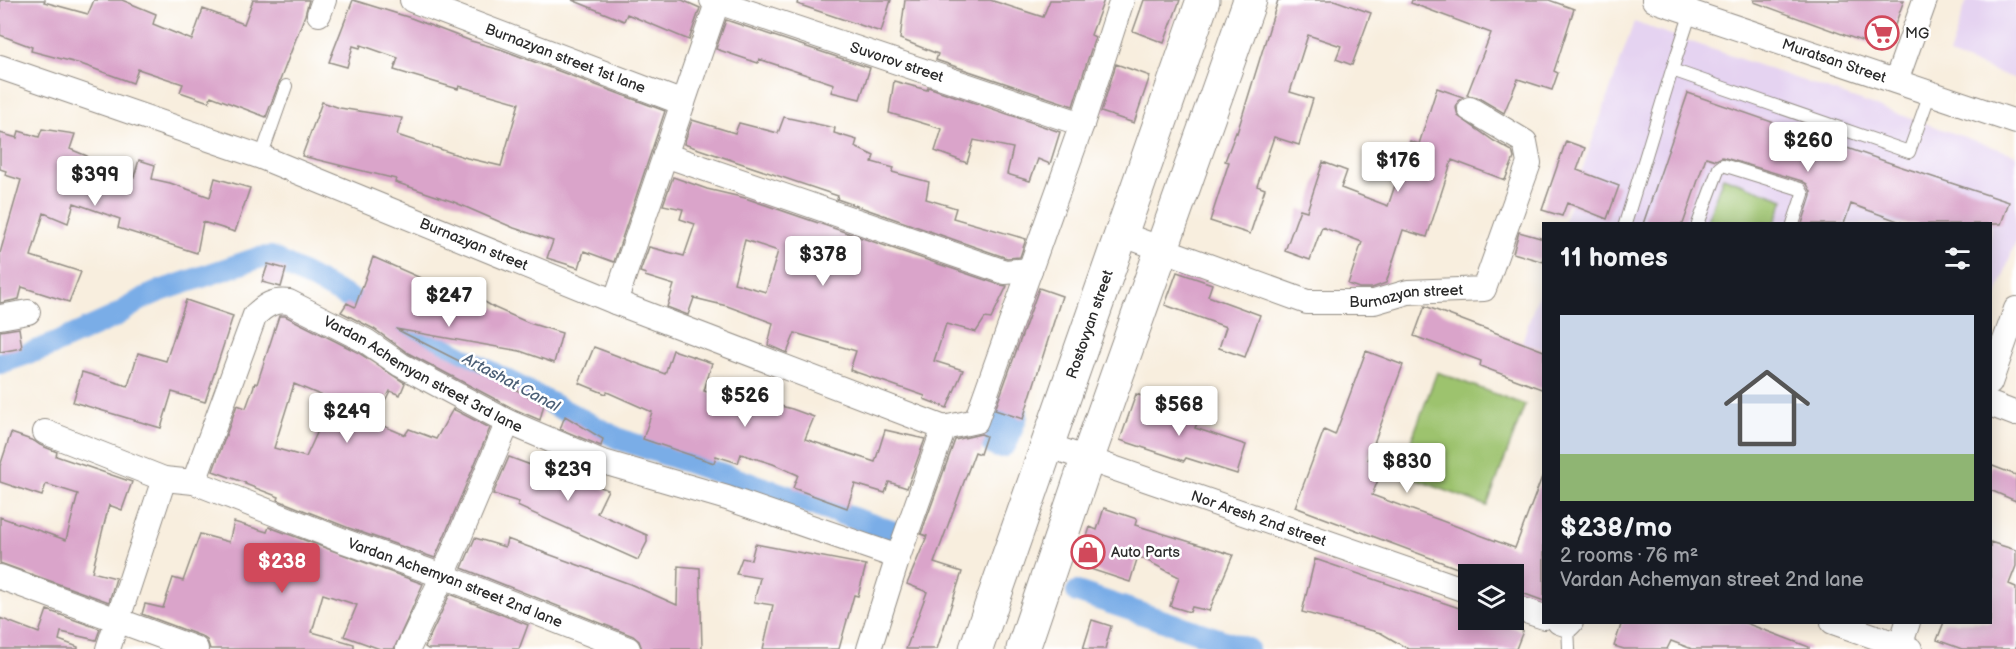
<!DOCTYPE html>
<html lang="en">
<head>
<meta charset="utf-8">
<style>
  body { margin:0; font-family:"Balsamiq Sans",sans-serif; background:#242831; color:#f1f3f6; height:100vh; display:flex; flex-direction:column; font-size:22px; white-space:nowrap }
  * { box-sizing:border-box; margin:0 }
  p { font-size:20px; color:#9ea1a6 }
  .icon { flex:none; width:33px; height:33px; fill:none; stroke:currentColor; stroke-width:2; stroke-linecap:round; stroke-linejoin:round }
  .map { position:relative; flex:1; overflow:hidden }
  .sheet { position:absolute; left:1542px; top:222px; width:450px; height:402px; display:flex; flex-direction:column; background:#171b24; border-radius:0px; box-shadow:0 3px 15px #0003 }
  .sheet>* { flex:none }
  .controls { position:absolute; left:1458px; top:564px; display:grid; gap:12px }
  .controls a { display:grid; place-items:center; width:66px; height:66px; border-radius:0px; background:#171b24; box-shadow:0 3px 15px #0003; font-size:30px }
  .price { position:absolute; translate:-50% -51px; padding:0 14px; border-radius:6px; background:#fff; color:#222; font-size:20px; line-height:39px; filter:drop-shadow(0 2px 3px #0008) }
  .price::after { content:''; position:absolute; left:50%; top:36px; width:18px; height:14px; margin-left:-9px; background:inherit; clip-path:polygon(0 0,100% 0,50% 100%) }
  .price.current { background:#d1495b; color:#fff }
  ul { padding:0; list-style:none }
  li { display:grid; align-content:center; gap:12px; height:318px; padding:0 18px }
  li+li { border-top:2px solid #363941 }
  li span { display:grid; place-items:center; height:186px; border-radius:0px; color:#555 }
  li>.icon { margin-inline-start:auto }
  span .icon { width:108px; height:108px; fill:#fffc; stroke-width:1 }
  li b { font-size:26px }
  h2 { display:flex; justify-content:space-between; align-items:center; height:72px; padding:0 18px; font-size:26px }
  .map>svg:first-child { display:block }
</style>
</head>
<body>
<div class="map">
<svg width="2016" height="649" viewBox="0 0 2016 649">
  <rect width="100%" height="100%" fill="#fff"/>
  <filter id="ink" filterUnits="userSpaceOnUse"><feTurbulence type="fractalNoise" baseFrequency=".0167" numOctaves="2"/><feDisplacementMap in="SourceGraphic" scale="12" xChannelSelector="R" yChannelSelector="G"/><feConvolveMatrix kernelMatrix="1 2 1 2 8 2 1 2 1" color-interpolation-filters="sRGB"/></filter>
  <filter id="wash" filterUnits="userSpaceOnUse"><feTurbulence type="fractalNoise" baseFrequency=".008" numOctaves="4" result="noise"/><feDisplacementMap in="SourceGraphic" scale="24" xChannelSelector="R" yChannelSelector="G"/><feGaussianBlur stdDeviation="1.35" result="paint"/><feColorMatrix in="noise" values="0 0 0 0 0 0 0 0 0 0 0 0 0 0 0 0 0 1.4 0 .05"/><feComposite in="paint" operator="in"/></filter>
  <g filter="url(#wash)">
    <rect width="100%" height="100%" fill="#f8eede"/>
    <!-- built -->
    <path fill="#e5d3f1" d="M1967 0H2016V79L1949 55Z
      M1634 22 2016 155V240L1991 312 1990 224H1563Z
      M1543 281V349L1522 342Z"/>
    <!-- green -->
    <path fill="#9dc36e" stroke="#64774c" stroke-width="1.5" d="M1723 177 1784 199 1775 223H1706Z
      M1437 372 1525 405 1487 506 1399 473Z"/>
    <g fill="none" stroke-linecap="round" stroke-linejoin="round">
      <!-- canal -->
      <path stroke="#7aade7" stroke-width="22" d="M0 363 47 347 114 317 142 299 160 291 258 258 271 257 619 439 900 534
        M1077 592 1248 649"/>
      <!-- river -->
      <path stroke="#7aade7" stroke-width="40" d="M999 438 1008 414"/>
    </g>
    <g id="blocks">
      <!-- building -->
      <path fill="#daa4ca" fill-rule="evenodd" d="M0 0H45L44 2 88 14 94 0H122L156 14 153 24 192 40 203 9 244 24 253 0H309L305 15 266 117 211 96 209 102 180 92 183 84 138 69 133 83 81 64 31 51 32 47 0 35Z
        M353 0 411 18 471 41 500 49 665 111 614 262 584 251 579 268 547 258 553 241 514 228 454 202 395 182 396 179 302 156 322 102 340 108 402 118 397 135 467 158 501 166 519 103 459 86 458 89 394 70 398 58 361 45 360 48 353 46 347 67 329 62Z
        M572 0H682L700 8 689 40 627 14 624 21Z
        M798 0H891L881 32 797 4Z
        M905 0H990L1043 17 1050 0H1104L1091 35 1095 37 1073 106 936 60 938 54 900 39Z
        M1144 0H1180L1164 43 1133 31Z
        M1278 0H1334L1371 13 1352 65 1336 59 1341 46 1308 35 1290 92 1313 99 1299 145 1274 137 1257 186 1265 189 1250 234 1210 221 1229 162 1225 161 1236 132 1237 133Z
        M1412 0H1549L1574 9 1554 71 1558 73 1552 90 1518 79 1504 113 1477 97 1467 95 1491 33 1411 3Z
        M1754 0H1904L1886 50 1754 2Z
        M726 20 870 68 860 99 831 92 834 84 759 59 758 63 716 49Z
        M1116 64 1150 76 1134 123 1101 112Z
        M894 81 927 90 928 87 1060 132 1050 164 1038 159 1030 181 1007 174 1013 148 974 140 967 163 935 151 942 129 889 113Z
        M1437 88 1463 97 1458 101 1456 108 1458 116 1494 141 1512 151 1514 158 1505 180 1452 160 1427 237 1403 230 1386 283 1372 288H1359L1348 284 1362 242 1322 227 1310 260 1285 251 1300 209 1307 211 1323 162 1347 171 1341 188 1388 206 1410 141 1419 144Z
        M1688 93 1899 166 2009 202 2001 224H1906L1851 204 1844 224H1802L1811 196V192L1807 184 1802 181 1722 157 1716 160 1706 157 1683 224H1643Z
        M784 117 835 128 834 133 857 140 855 147 874 156 872 162 894 168 892 172 929 182 926 199 956 208 953 218 1026 239 1020 257 1007 258 837 199 838 196 684 144 692 120 735 133 739 123 778 133Z
        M42 129 75 134 70 149 87 156 86 160 134 177 139 160 155 165 152 179 170 183 210 197 215 178 250 188 235 232 203 222 197 253 118 228 120 219 74 203 68 223 44 213 31 256 81 272 69 302 22 287 19 299 0 303V253L21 180 5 175 6 171 0 169V133L17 138 19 131 39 137Z
        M1566 141 1585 148 1577 170 1619 186 1607 219 1567 203 1562 216 1542 210Z
        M673 177 707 189 745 198 1000 285 1007 286 991 319 985 318 976 332 946 324 934 361 963 370 947 408 924 399 925 396 850 370 856 351 795 333 787 353 768 345 773 323 727 306 694 298 688 315 667 307 674 285 645 276 646 274 640 272 649 247 684 256 695 224 680 219 683 209 663 205ZM745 240 778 251 766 292 734 283Z
        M1519 232 1544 239V262L1513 253Z
        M373 257 450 291 474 299 475 296 495 308 529 323 562 333 554 363 520 351 396 329 544 404 540 420 514 409 408 353 374 329 341 312 347 303 355 307Z
        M268 264 286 269 281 287 262 282Z
        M1177 272 1212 284 1208 296 1260 315 1245 357 1219 348 1226 327 1165 305Z
        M1039 288 1062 296 1023 419 995 410Z
        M186 300 233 316 205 402 172 392 161 428 73 402 82 372 128 386 138 353 166 361Z
        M1425 306 1544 351V390L1480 366 1481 361 1414 336Z
        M279 316H285L359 353 405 383 400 395 390 391 374 422 405 435 409 429 436 439 453 409 490 428 435 558 349 528 278 500 279 497 245 484 246 483 213 471 237 405 246 408 255 383 257 384ZM294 384 332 400 306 457 274 448Z
        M19 328 22 348 0 352V331Z
        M594 347 665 374 673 350 712 363 704 391 756 406 758 400 792 409 814 417 805 439 875 462 885 430 925 439 907 488 889 482 885 493 855 484 847 508 793 488 798 475 773 464 741 454 738 463 716 456 714 463 643 439 652 412 607 392 606 394 579 383Z
        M1366 351 1403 365 1368 459 1384 465 1372 495 1515 548 1542 477 1544 478V601L1514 590V574H1473L1295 507 1324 430 1335 435Z
        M1136 394 1161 403 1159 409 1198 421 1195 428 1246 445 1237 474 1186 458 1184 461 1120 440Z
        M565 416 603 439 601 446 560 429Z
        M11 433 34 441 40 445 57 452 56 456 132 482 122 510 109 505 92 572 116 578 109 602 0 563V517L66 540 78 494 46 484 42 496 0 482V466Z
        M981 434 986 436 980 454 975 452 934 563 962 572 937 649H906L927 592 907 584 927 536 921 534 955 440Z
        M509 457 544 470 553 457 595 474 593 484 608 490 597 513 647 535V542L638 560 517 506 519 502 493 494Z
        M1990 465 2016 475V501L1990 490Z
        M1104 508 1137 519 1135 525 1233 555 1209 611 1192 607 1190 612 1170 606 1179 577 1138 556 1130 582 1078 565 1090 527 1097 530Z
        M234 522 267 532 269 527 423 584 394 649H380L344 636 357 605 323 594 312 632 354 644V649H210L207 640 201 636 142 614 145 604 163 608 173 578 183 581 200 534 229 542Z
        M475 538 505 547 507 539 630 584 677 605 678 566 700 568 702 649H642L639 641 633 636 462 568Z
        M1990 542 2016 550V566L2009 584 2016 587V649H1962L1937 640 1944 622H1990Z
        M755 544 866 565 858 596 854 595 839 649H763L773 605 754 602 760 578 736 574 742 558 751 560Z
        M1315 559 1468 611V620H1491L1523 631 1516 649H1408L1381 633 1302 612Z
        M450 594 528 625 519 649H428L425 647Z
        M47 610 100 629 96 640 61 632 59 640 78 647V649H0V618L39 633Z
        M1092 620 1111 626 1105 649H1083Z
        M1622 622H1743L1809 647V649H1692L1671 641 1667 649H1624L1614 646Z"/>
    </g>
  </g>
  <g filter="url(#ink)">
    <use href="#blocks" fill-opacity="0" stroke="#928c84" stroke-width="1.5"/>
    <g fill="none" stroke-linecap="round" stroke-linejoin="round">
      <defs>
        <path id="service" d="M1691 12 1672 70 1909 152 1930 93
          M261 157 286 86
          M1625 224 1672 70
          M1698 224 1719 168 1723 165 1800 189 1803 194 1793 224
          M1568 625 1569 649"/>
        <g id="minor">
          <path id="s1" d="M412 0 683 103"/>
          <path id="s2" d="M712 0 1082 124"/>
          <path id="s3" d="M1654 0 2016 122"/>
          <path d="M319 14 324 0"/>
          <path id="s4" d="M0 67 261 157 615 302 944 428"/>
          <path d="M1896 81 1925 0"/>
          <path d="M665 155 1005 272 1030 270"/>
          <path id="s5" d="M1121 234 1307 302H1374L1408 292 1484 289 1529 163 1525 142 1470 109"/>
          <path d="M615 302 718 0"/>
          <path d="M0 317 28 312"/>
          <path d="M1990 383 2016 309"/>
          <path d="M1990 404 2016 414"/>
          <path id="s6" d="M45 432 164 479 194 482 344 541 443 576 628 649"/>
          <path id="s7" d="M1047 445 1468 591"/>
          <path id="s8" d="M194 482 255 315C266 305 273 300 289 302L366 341 401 365 508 422 600 461 727 498 898 557"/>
          <path d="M0 577 196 649"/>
          <path d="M1514 607 1544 617"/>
          <path d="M1559 622 1568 625 1571 622"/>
          <path d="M1833 622 1910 649"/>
          <path d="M1900 646 1908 622"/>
          <path d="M108 649 164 479"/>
          <path d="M408 649 443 576 508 422"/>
          <path d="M869 649 898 557 944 428 976 421 1082 124 1122 0"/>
        </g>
        <g id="primary">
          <path id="s9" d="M976 649 1203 0"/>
          <path d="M1023 649 1087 460 1250 0"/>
        </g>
      </defs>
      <!-- service casing -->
      <use href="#service" stroke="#928c84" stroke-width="14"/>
      <!-- minor casing -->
      <use href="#minor" stroke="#928c84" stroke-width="26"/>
      <!-- primary casing -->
      <use href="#primary" stroke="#928c84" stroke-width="35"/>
      <!-- service -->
      <use href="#service" stroke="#fff" stroke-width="12"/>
      <!-- minor -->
      <use href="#minor" stroke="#fff" stroke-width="24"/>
      <!-- primary -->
      <use href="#primary" stroke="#fff" stroke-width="33"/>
    </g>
  </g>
  <!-- icons -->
  <defs>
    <symbol id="supermarket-ring" viewBox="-11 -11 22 22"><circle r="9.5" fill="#fff" stroke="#d1495b" stroke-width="1.5"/><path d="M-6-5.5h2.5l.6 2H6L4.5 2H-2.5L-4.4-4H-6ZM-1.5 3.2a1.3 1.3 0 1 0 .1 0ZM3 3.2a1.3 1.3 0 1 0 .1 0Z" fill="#d1495b"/></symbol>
    <symbol id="shop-ring" viewBox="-11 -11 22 22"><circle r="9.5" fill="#fff" stroke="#d1495b" stroke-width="1.5"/><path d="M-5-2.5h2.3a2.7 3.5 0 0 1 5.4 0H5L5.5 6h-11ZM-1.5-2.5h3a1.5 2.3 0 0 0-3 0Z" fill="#d1495b"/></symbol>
  </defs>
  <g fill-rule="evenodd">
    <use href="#supermarket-ring" x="1863" y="14" width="38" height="38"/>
    <use href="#shop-ring" x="1069" y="533" width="38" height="38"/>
  </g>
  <g text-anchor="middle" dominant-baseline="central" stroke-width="5" stroke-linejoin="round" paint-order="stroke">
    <!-- poi labels -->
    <g font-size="15" fill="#2b2b2b" stroke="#fff" text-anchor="start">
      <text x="1905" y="33">MG</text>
      <text x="1111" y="552">Auto Parts</text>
    </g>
    <!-- street labels -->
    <g font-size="15" fill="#2b2b2b" stroke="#fff">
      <text stroke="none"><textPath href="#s1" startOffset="164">Burnazyan street 1st lane</textPath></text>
      <text stroke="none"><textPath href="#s3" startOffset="190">Muratsan Street</textPath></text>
      <text stroke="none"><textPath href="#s2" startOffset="195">Suvorov street</textPath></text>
      <text stroke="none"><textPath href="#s4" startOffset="506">Burnazyan street</textPath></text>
      <text stroke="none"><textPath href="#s5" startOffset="298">Burnazyan street</textPath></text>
      <text stroke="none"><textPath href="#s9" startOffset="344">Rostovyan street</textPath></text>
      <text stroke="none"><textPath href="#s8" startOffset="368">Vardan Achemyan street 3rd lane</textPath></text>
      <text stroke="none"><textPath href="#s7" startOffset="224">Nor Aresh 2nd street</textPath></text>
      <text stroke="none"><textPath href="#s6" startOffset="438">Vardan Achemyan street 2nd lane</textPath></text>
    </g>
    <!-- water labels -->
    <g font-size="16" font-style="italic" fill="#4b5f76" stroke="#fff">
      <text transform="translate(511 383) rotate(28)">Artashat Canal</text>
    </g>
  </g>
</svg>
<div class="controls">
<a><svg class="icon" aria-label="layers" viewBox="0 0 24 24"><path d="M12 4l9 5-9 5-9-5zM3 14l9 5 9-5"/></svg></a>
</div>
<b class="price" style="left:1808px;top:173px">$260</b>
<b class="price" style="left:1398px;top:193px">$176</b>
<b class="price" style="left:95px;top:207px">$399</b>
<b class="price" style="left:823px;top:287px">$378</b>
<b class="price" style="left:449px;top:328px">$247</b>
<b class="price" style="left:745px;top:428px">$526</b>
<b class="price" style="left:1179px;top:437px">$568</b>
<b class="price" style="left:347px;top:444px">$249</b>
<b class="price" style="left:1407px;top:494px">$830</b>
<b class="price" style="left:568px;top:502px">$239</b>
<b class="price current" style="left:282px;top:594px">$238</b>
<section class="sheet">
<h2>11 homes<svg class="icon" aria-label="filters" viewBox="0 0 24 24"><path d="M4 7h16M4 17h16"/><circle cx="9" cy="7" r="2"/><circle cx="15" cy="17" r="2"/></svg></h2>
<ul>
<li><span style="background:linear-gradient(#c9d6e8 75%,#8fb573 0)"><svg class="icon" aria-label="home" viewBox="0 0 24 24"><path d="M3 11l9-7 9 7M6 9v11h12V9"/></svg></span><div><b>$238/mo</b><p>2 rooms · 76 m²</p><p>Vardan Achemyan street 2nd lane</p></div></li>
</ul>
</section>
</div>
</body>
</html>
